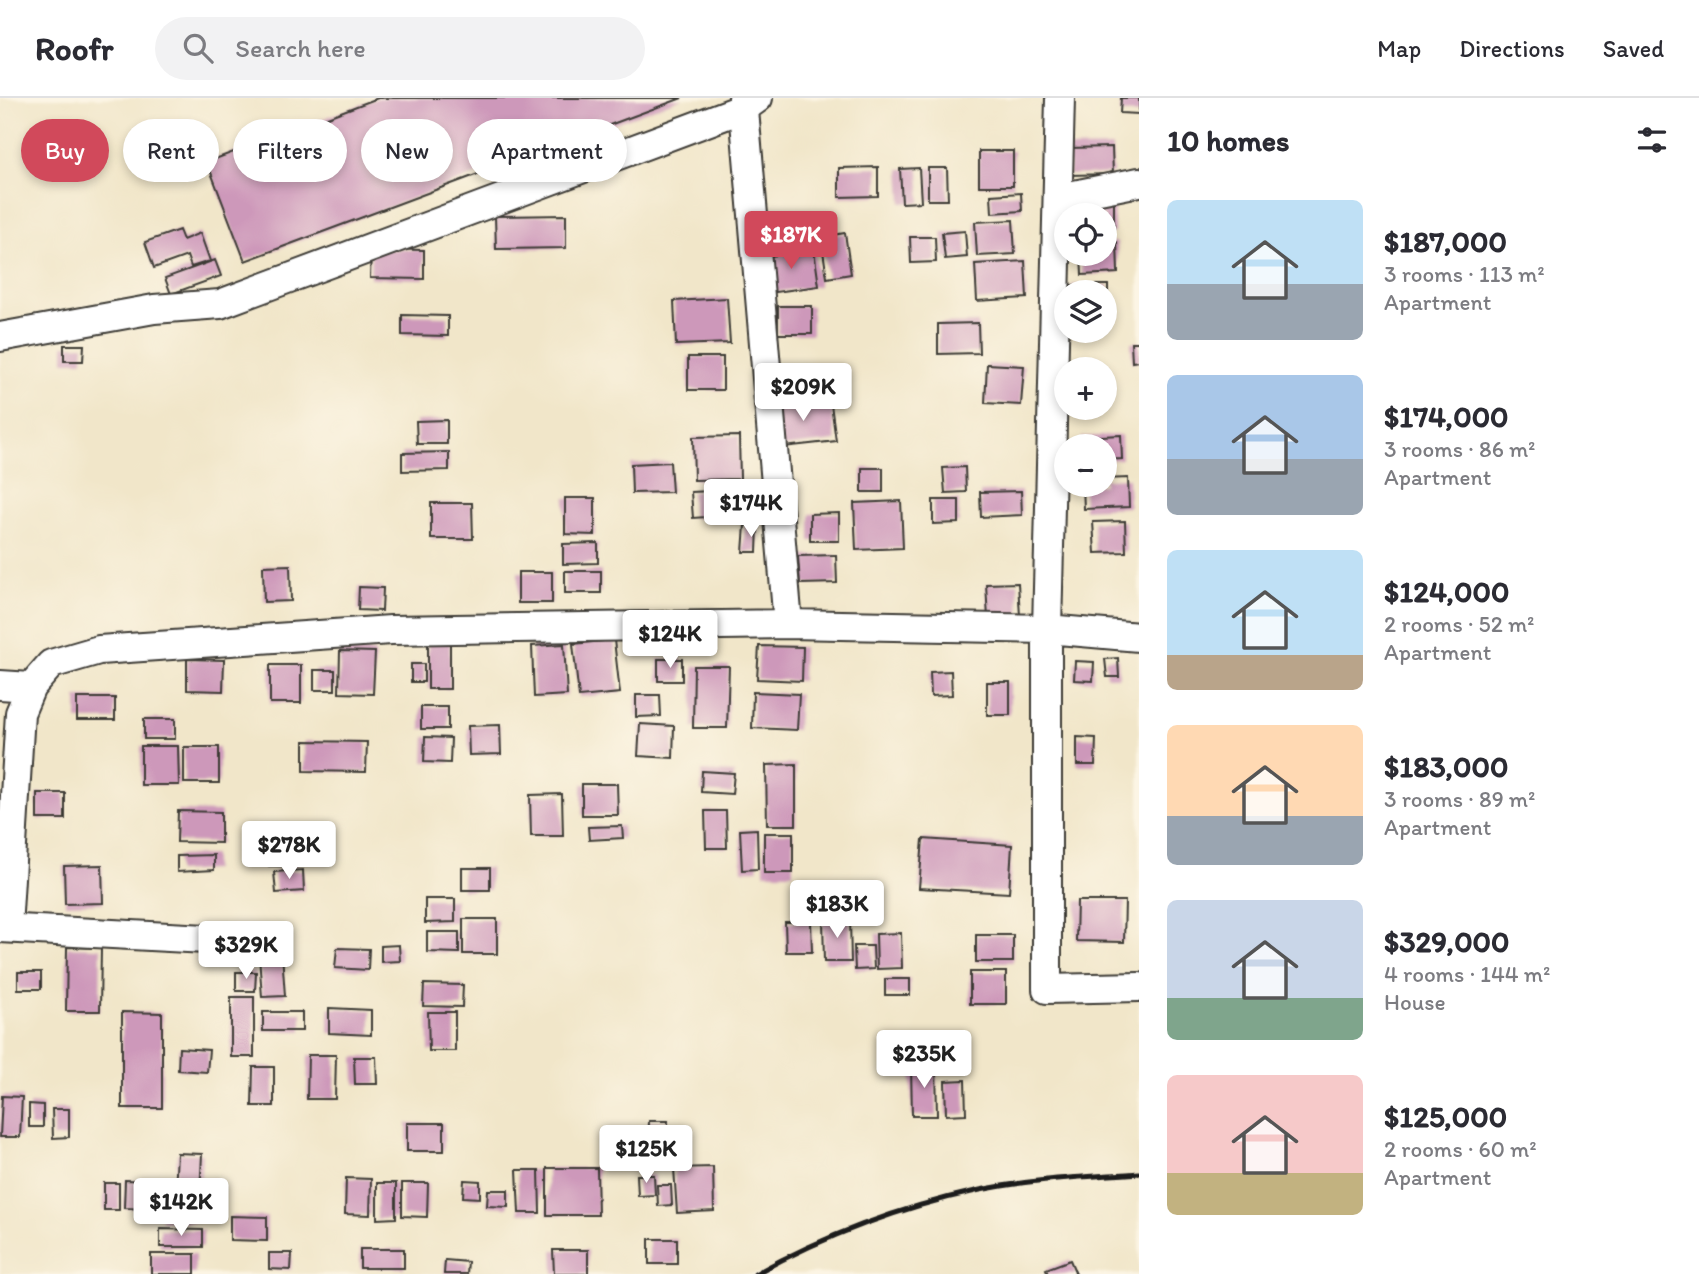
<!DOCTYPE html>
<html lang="en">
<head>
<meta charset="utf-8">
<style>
  body { margin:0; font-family:Itim,sans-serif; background:#f2f2f3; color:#2b2b33; height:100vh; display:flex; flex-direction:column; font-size:26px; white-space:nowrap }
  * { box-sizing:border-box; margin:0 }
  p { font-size:23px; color:#7c7c81 }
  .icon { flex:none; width:38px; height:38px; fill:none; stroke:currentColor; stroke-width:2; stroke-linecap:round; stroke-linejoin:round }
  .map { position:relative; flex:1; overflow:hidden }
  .sheet { display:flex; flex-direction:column; background:#fff; width:560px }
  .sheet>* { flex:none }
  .guide { position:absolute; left:21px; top:21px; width:665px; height:63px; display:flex; gap:14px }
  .fabs { position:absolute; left:1054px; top:105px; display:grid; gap:14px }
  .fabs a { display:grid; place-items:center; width:63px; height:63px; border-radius:50%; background:#fff; box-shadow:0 4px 10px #0003; font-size:35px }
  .price { position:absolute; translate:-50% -60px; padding:0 16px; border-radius:7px; background:#fff; color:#222; font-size:23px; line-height:46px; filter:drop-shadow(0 2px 4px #0008) }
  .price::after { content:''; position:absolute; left:50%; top:42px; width:21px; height:16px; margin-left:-10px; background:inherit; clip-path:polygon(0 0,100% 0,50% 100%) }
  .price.active { background:#d1495b; color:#fff }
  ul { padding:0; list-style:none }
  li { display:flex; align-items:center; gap:21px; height:175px; padding:0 28px }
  li span { display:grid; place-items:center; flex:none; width:196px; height:140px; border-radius:10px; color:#555 }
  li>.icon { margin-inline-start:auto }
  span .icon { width:84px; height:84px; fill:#fffc; stroke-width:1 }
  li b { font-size:30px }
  h2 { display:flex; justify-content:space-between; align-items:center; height:84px; padding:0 28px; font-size:30px }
  .tag { padding:0 24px; border-radius:32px; background:#fff; box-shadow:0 4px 10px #0003; font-size:24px; line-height:63px }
  .tag.active { background:#d1495b; color:#fff }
  header { display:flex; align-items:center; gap:42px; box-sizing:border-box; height:98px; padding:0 35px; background:#fff; border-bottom:2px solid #e1e1e2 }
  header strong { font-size:33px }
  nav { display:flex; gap:38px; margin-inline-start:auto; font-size:24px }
  .search { width:490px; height:63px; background:#f2f2f3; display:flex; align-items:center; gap:18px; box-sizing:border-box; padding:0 24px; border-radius:38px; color:#7c7c81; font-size:26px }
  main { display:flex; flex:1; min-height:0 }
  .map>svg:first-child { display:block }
</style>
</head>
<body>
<header>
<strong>Roofr</strong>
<div class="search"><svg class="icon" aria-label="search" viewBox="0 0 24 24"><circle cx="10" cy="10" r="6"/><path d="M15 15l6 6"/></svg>Search here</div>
<nav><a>Map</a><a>Directions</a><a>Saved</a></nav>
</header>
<main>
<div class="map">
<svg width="1139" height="1176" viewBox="0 0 1139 1176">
  <rect width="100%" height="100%" fill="#fcf5e5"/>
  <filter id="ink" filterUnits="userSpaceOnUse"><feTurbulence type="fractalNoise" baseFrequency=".0143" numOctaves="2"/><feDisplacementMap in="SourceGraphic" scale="14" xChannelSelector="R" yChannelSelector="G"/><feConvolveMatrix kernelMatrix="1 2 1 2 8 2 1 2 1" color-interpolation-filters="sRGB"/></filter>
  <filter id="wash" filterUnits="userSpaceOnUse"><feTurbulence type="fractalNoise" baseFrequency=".00686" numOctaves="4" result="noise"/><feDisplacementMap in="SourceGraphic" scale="28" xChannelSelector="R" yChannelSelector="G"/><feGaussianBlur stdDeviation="1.57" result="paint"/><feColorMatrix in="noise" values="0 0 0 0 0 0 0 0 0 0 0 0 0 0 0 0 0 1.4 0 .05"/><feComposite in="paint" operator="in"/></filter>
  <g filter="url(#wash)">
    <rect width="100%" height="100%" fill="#f1e6c9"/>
    <g id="blocks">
      <!-- building -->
      <path fill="#cd98ba" d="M378 0H682L245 163 207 64Z
        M1121 0H1139V16L1120 15Z
        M1112 49 1113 76 1069 77 1068 50Z
        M979 53H1013V88H979Z
        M878 69V98L839 99V70Z
        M919 70 921 104 902 105 900 71Z
        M928 70H947L948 102H928Z
        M1021 95 1022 113 992 115 991 97Z
        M1077 104H1114V135H1104V117H1077Z
        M566 117V150L496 151 495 118Z
        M1013 122 1015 156 977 158 975 124Z
        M179 132 183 142 200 135 210 163 191 169 187 158 154 170 145 144Z
        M965 133 967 159 945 161 942 135Z
        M845 135 851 176 827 180 821 139Z
        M910 139H935L936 164 911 165Z
        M1117 144 1118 175 1082 177 1081 156H1104V145Z
        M371 151 424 152V181L370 180Z
        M814 152 819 188 768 195 763 159Z
        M215 162 221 178 171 196 165 180Z
        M1025 163 1027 200 977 203 975 166Z
        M1072 187H1108V228H1104V194H1072Z
        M727 200 730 245 676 247 674 203Z
        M778 208H812V236H778Z
        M402 217 448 218V238L402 237Z
        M978 225 979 255 938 256V226Z
        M1131 244H1139V263L1132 264Z
        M64 247H84L83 263H64Z
        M688 259H723V292H688Z
        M987 266 1024 268 1021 307 985 305Z
        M830 299 836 343 775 350 770 306Z
        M447 322V346H417L416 323Z
        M1121 337 1122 361 1104 362V348H1082L1081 339Z
        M739 338 740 381 694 382 693 339Z
        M449 354V372L402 373V355Z
        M670 364 672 394 632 395 631 366Z
        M965 369 966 394 945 395 943 370Z
        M862 370H883V394H862Z
        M1128 380 1129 409 1084 411 1083 387H1104V381Z
        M733 392 734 417 693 420 691 394Z
        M1021 393 1022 417 981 419 980 394Z
        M565 400H595V437L565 436Z
        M933 402H959V425L933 426Z
        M901 403 903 450 856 452 854 405Z
        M431 405H472L473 441H431Z
        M839 415V443H810V416Z
        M1125 423 1126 454 1095 455 1093 424Z
        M745 427 758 428 757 454H743Z
        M598 445V465L563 466V446Z
        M836 457 837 485 800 486 798 458Z
        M290 467 291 503 264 504 263 468Z
        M565 473H601V495H565Z
        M518 474H552V505H518Z
        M1018 485 1020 518 988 520 986 486Z
        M359 489 383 490 382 513 358 512Z
        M428 538H450V591H428Z
        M614 542 620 595 579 599 573 546Z
        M564 546 567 597 534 599 532 548Z
        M759 548 803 549 802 583 757 581Z
        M340 553 375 554 373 596 339 595Z
        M1118 560 1119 579H1107L1105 561Z
        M187 561 224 562 223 593 187 592Z
        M658 561H682V583H658Z
        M1075 563 1094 564 1093 583 1074 582Z
        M411 566H424V584H411Z
        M270 567H301V605H270Z
        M694 568H729L727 630H693Z
        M314 572H335V592H314Z
        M951 573 952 597 931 598 930 574Z
        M987 584H1010V617H987Z
        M753 594 799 596 797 632 752 630Z
        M636 597H660L661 618 636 619Z
        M77 600H115V622H77Z
        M421 609H448V631H421Z
        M144 621H175V641H144Z
        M640 626 674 628 673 660 638 658Z
        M500 627 501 656 469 657 468 628Z
        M425 639 451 640 450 665 424 664Z
        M1077 639 1096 640 1095 667H1077Z
        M304 643 367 644 366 674 304 673Z
        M141 648H178L179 687H141Z
        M184 649H219V685H184Z
        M796 666V727H767L766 667Z
        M702 673 734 675 732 696 701 694Z
        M582 686H617L618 717H582Z
        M37 695H65V721H37Z
        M562 696 563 738H531L530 697Z
        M178 713 221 714V745L177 744Z
        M705 713H726L727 750H706Z
        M622 728 623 740 589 742 588 729Z
        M757 731 758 771 742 772 740 732Z
        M764 735H793V775H764Z
        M923 741 1012 747 1009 795 919 790Z
        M269 750H298V768H269Z
        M214 757V772L177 774V758Z
        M102 767 103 805 65 806 64 768Z
        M462 770H490V792H462Z
        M303 772 304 793 276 795 274 774Z
        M425 801H455V824L425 825Z
        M1077 803H1125L1124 844 1076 843Z
        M823 820H850L851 864H824Z
        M463 821H497V856H463Z
        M785 824H811L812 854H786Z
        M427 834H459V855L427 854Z
        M901 835 902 870 877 871 876 836Z
        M976 837H1013V864H976Z
        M281 842 285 898 262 899 258 844Z
        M399 847 400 863 381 864V848Z
        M854 848H873L874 871 855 872Z
        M67 849 101 850 100 913H66Z
        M337 850 369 851 368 872 335 870Z
        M18 874H41V891H18Z
        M236 874H256L255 893H236Z
        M970 874H1006V906H970Z
        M885 881H910V897H885Z
        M424 886 463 887 462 909 423 908Z
        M231 899H254V959H231Z
        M329 910 371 912V937L329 935Z
        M122 914 162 915V1010H122Z
        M263 914H302V933H263Z
        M428 914H455V953H429Z
        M179 950 209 952 207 974 178 972Z
        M308 957H336L335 1001H307Z
        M354 959H376L377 986H355Z
        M936 966 937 1018H912L911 967Z
        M253 969H274V1008H252Z
        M965 982 966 1016 946 1017 945 983Z
        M2 998 22 999 20 1039H0Z
        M29 1006 43 1007V1029H29Z
        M52 1011H69V1039L53 1040Z
        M649 1023H668L667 1054 648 1053Z
        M407 1025H444V1053H407Z
        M177 1055 202 1056 200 1096 175 1095Z
        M713 1069 714 1113 677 1115 674 1070Z
        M547 1070H597L598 1117H547Z
        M517 1072H539L540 1115H519Z
        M637 1077H654L655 1097 638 1098Z
        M346 1080 371 1081 370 1117 345 1116Z
        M125 1082 148 1083 147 1111 124 1110Z
        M464 1082 480 1083V1100L463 1099Z
        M104 1085H119V1112H104Z
        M377 1085H396V1120L377 1121Z
        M402 1085H428L427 1119 402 1118Z
        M657 1087H671L672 1107 658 1108Z
        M488 1092H508V1109L487 1108Z
        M162 1103 200 1104 199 1124 161 1123Z
        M230 1118 267 1119V1143L230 1142Z
        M160 1131 203 1132V1149H160Z
        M649 1141H677V1166H649Z
        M360 1151H404V1170H360Z
        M553 1152H588V1176H554Z
        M269 1155H292L291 1172 269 1171Z
        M151 1156H195V1176H151Z
        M445 1162 468 1164 467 1176H444Z
        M1070 1162 1076 1176H1048L1046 1171Z"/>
    </g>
  </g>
  <g filter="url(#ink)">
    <use href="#blocks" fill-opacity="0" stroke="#3c3a36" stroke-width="2"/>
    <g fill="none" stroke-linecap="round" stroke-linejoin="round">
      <defs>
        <path id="minor" d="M743 0 788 526
          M1060 0 1047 531V891L1139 889
          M1059 100 1139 84
          M0 239 154 211 220 206 744 10 758 0
          M0 587 31 589
          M0 830 225 842
          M7 830 20 615 31 589 51 566 99 552 391 532 788 526 1047 531 1139 539"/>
      </defs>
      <!-- minor casing -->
      <use href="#minor" stroke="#3c3a36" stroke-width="32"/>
      <!-- minor -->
      <use href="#minor" stroke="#fff" stroke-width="28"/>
      <!-- rail -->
      <path stroke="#1c1c1c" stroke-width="5" d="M755 1176C824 1138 902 1109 980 1092 1032 1081 1086 1079 1139 1075"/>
    </g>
  </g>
</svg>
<div class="fabs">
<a><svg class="icon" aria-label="locate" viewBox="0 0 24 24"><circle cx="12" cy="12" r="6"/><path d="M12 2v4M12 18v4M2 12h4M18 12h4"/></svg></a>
<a><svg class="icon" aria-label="layers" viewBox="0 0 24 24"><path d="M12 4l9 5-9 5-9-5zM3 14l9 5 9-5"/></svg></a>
<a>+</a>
<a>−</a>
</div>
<b class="price active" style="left:791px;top:173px">$187K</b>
<b class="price" style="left:803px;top:325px">$209K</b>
<b class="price" style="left:751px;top:441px">$174K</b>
<b class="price" style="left:670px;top:572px">$124K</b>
<b class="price" style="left:289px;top:783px">$278K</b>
<b class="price" style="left:837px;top:842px">$183K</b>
<b class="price" style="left:246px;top:883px">$329K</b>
<b class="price" style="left:924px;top:992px">$235K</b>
<b class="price" style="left:646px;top:1087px">$125K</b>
<b class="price" style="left:181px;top:1140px">$142K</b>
<div class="guide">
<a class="tag active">Buy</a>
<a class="tag">Rent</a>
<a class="tag">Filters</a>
<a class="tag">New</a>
<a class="tag">Apartment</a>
</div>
</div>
<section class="sheet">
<h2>10 homes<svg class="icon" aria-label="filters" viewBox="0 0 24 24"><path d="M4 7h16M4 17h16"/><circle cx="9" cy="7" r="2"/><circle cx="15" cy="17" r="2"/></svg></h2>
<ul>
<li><span style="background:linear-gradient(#bfe0f5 60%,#9aa5b1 0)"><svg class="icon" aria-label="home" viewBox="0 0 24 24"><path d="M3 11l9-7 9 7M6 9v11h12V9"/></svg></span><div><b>$187,000</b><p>3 rooms · 113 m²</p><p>Apartment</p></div></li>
<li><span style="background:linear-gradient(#a9c7e8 60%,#9aa5b1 0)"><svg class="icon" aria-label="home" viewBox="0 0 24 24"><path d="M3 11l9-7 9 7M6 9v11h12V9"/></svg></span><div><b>$174,000</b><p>3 rooms · 86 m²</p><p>Apartment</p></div></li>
<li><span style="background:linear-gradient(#bfe0f5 75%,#b9a48a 0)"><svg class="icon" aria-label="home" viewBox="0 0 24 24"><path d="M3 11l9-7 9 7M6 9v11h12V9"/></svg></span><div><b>$124,000</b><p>2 rooms · 52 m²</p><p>Apartment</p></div></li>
<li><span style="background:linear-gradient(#ffd9b3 65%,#9aa5b1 0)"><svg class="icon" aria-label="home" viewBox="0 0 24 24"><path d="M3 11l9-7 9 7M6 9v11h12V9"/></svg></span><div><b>$183,000</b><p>3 rooms · 89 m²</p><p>Apartment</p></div></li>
<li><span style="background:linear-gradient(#c9d6e8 70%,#7fa58c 0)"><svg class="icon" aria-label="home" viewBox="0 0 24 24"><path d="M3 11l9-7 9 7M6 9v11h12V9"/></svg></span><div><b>$329,000</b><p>4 rooms · 144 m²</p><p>House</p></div></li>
<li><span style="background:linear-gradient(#f6c9c9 70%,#c2b280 0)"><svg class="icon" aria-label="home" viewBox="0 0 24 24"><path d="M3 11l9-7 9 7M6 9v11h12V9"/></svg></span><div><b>$125,000</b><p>2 rooms · 60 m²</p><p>Apartment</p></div></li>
</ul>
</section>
</main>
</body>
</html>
